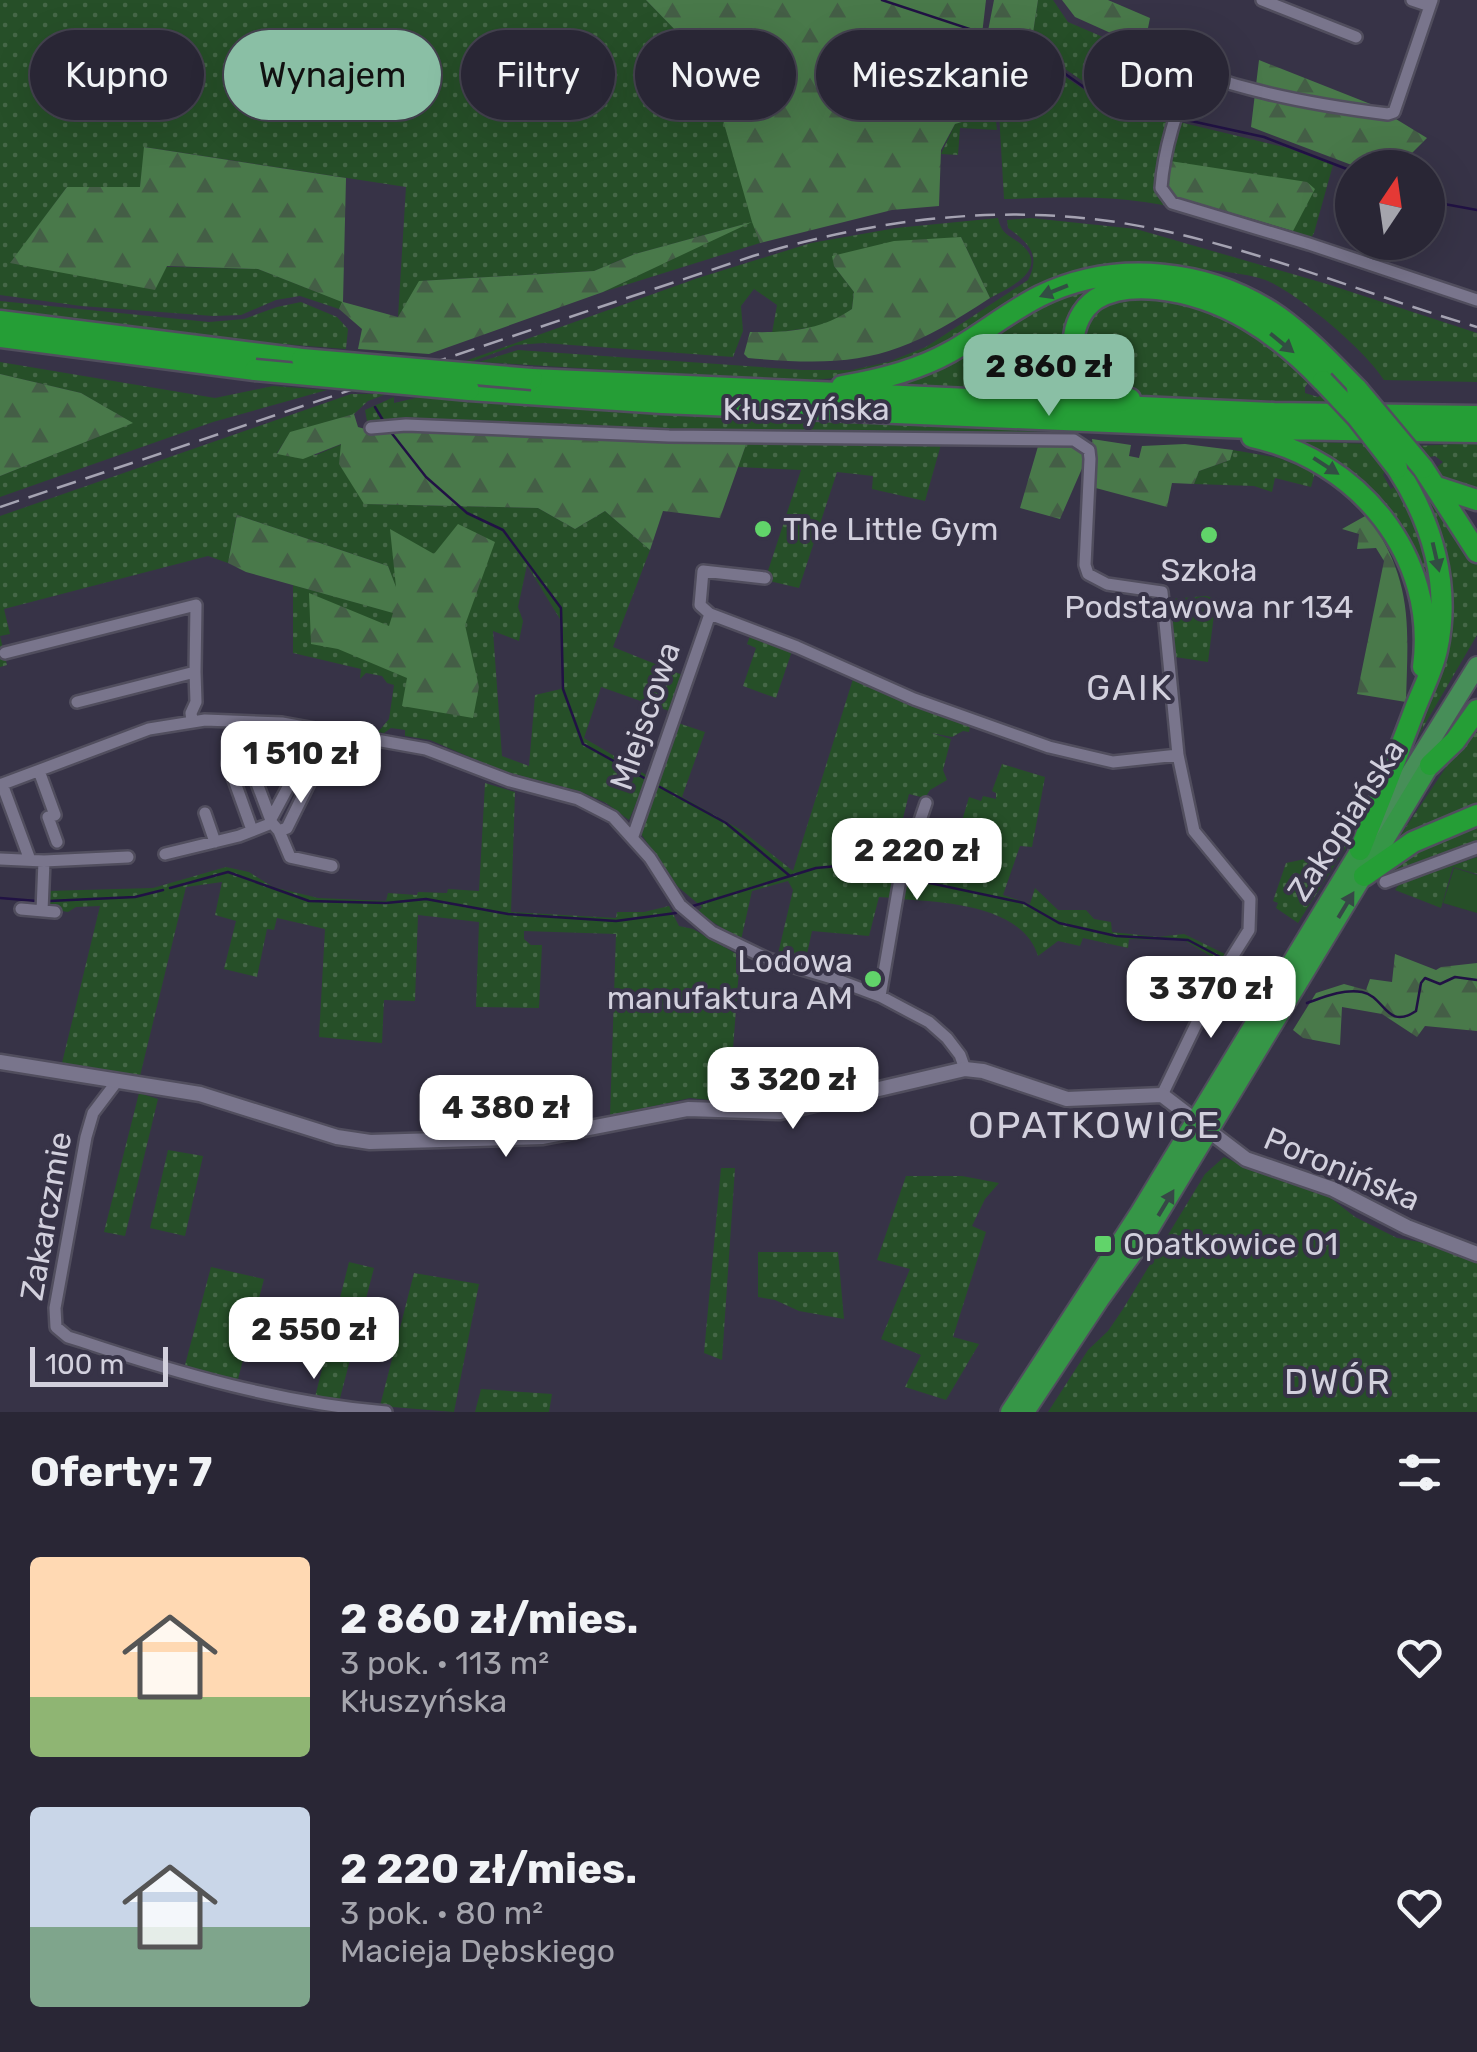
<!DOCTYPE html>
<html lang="pl">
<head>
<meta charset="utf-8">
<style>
  body { margin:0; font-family:Rubik,sans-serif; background:#312e3d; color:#f1f3f6; height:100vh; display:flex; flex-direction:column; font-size:38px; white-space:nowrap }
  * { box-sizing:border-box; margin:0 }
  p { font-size:32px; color:#a5a5ad }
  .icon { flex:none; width:55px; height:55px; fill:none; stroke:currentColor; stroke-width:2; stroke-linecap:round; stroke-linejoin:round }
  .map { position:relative; height:1412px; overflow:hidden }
  .side { display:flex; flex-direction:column; background:#292635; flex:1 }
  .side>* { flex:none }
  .banner { position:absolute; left:30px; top:30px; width:1418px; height:90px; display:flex; gap:20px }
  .needle { width:65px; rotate:13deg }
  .controls { position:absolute; left:1335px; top:150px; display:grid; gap:20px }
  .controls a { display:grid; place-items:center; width:110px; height:110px; border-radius:50%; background:#292635; box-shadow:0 10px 40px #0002,0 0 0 2px #454350; font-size:50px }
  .scale { position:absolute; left:30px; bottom:25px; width:138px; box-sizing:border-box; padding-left:10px; border:5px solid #d2d0dd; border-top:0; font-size:28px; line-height:35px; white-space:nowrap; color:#d2d0dd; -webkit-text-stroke:8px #373347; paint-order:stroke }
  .price { position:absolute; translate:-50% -85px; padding:0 22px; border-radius:20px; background:#fff; color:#222; font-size:32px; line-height:65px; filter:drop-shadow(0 2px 5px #0008) }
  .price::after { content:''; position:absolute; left:50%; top:60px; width:30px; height:22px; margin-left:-15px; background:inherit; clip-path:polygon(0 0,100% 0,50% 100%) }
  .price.current { background:#8abfa5; color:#111 }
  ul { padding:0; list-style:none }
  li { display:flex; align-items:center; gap:30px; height:250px; padding:0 30px }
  li span { display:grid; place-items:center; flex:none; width:280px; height:200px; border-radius:10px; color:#555 }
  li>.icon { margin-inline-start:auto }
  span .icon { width:120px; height:120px; fill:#fffc; stroke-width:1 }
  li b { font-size:42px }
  h2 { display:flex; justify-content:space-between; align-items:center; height:120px; padding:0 30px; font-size:42px }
  .pill { padding:0 35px; border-radius:45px; background:#292635; box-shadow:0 10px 40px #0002,0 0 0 2px #454350; font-size:35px; line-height:90px }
  .pill.current { background:#8abfa5; color:#111 }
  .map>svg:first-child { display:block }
</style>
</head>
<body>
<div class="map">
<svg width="1477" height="1412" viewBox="0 0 1477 1412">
  <defs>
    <pattern id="grass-dots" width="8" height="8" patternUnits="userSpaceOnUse" patternTransform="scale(2.5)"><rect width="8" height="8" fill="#264f28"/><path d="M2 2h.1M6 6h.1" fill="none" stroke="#456747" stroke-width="1.8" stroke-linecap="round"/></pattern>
    <pattern id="forest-firs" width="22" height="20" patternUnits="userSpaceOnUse" patternTransform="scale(2.5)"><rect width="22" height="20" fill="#49794a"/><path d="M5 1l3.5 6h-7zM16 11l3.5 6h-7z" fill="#445e46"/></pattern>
  </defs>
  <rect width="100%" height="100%" fill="#373347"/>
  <!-- grass -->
  <path fill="url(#grass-dots)" fill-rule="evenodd" d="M0 0H646L683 38 717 99 760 243 603 292 745 224 635 254 594 271 420 281 398 317 406 187 145 147 140 187H67L11 263 258 269 343 302 339 309 300 296 276 300 241 315 213 316 81 306 0 295Z
    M1038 0H1053L1068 22 1187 73 1172 111 1105 96 1031 46Z
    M987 39 1027 51 1105 104 1288 148 1333 165 1314 233 1308 243C1249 227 1189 206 1128 200 1087 196 1046 198 1004 199L998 96Z
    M995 112 997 130 960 128 958 155 941 154 955 124Z
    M998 218C1002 237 1012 235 1024 247 1048 271 1007 289 990 298L961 237 834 266 854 292 852 309 829 325 772 333 777 305 754 289 741 306 743 331 733 357 544 343 516 345 368 401 354 414 290 433 277 453 316 455 342 444 365 504 538 508 575 529 605 511 650 550 613 647 685 676 672 712 601 687 584 738 648 776 629 820 606 803 579 791 502 771 430 740 405 736V730L391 728 384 733 378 732 389 719 394 685 387 683 382 676 366 673 360 679 361 669 293 653V585L406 616 388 566 237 515 228 563 208 556 4 609 10 634 0 636 7 665 0 667V516L351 394H373L698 278 811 243 896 228ZM527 565 560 619 563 682 561 689 535 695 529 766 502 756 493 631 519 641 523 621 518 607Z
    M1031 218 1136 229 1327 284 1477 333V382L1384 380C1365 350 1301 296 1268 281 1238 268 1124 262 1093 273 1034 295 983 339 923 360 882 374 837 379 795 381L479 362 518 350 802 370H852L888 362 926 347 1028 280C1041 255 1029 243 1008 228L1007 220Z
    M1147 278 1296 348 1155 284 1074 315 1093 395 887 387 1066 292Z
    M1119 295 1178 299 1245 324 1312 378 1305 387V393L1318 397 1324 393 1336 405 1128 395 1099 385 1079 351 1090 313Z
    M0 301 209 322 244 319 277 307 301 302 337 317 348 329 346 349 206 338 4 312 0 311Z
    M0 362 215 398 273 386 327 390 213 422 0 497V476L132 423 81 393 0 374Z
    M394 397V403L420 397 1043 432 1042 437 380 425 367 421 365 410Z
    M748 439 942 441 925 501 872 489 873 476 837 472 799 588 765 580 801 470 738 467Z
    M1293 441 1369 444 1387 468 1383 475 1391 489 1400 483 1425 535 1431 590 1425 591 1406 540Z
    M1477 443V494L1442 481 1434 470 1443 462 1435 456 1425 458 1416 446Z
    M1233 450 1279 458 1315 473 1311 487 1275 478 1272 492 1254 486 1194 484 1199 471 1230 460Z
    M1407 468 1415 474 1421 486 1427 483 1477 562V635L1414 743H1411L1445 624Z
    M1206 596 1216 599 1208 662 1175 657 1171 599Z
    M750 636 792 651 776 698 743 686 756 648 747 644Z
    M853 679 970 726 969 732 963 731 952 737 931 733 951 739 943 770 947 780 930 790 925 798 909 794 902 822 916 825 893 898 879 897 869 936 812 931 805 963 778 954 793 890 788 881 752 891 741 940 697 912 702 907 677 886 639 831 675 722 705 732 682 797 741 830 793 871Z
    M1477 721V809L1398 842V839Z
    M1002 764 1045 777 1032 847 1020 846 1003 895 1030 904 1035 888 1058 910H1086L1094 919 1111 922 1112 932 1158 937 1184 934 1227 955 1222 963 1184 940 1129 939 1128 948 1083 938 1080 946 1058 941 1038 956C1023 905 943 902 900 899L906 874 944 882 969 797 981 801 983 796 996 799V793L992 791Z
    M485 783 515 792 511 912 616 918 617 912H644L669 906 679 926 693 929 740 956 729 1102 690 1098 610 1116 616 934 524 931V939L531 945H542L539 1008 476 1007 479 922 418 915 415 1001 384 1000 382 1043 319 1037 325 929 277 918 274 930 267 929 257 977 224 969 236 921 215 915 222 882 186 887 140 1076 62 1063 100 906 76 907 68 912 45 908 46 891 153 888 226 867 249 872 273 887 318 898 386 901 388 893 417 895 418 892 447 893 448 889 479 891Z
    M1477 824V844L1387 876 1400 858Z
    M1352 838 1298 923 1276 908 1278 903 1273 901 1286 863 1334 853Z
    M1477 857V874L1453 867 1441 908 1395 890 1400 883Z
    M139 1093 158 1099 125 1236 104 1232Z
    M168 1150 203 1156 185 1236 150 1228Z
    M1224 1157 1257 1172 1323 1192 1355 1217 1397 1238 1431 1244 1477 1261V1412H1048L1088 1350 1108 1331 1123 1309 1205 1174Z
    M721 1168H735L722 1360 704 1353Z
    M906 1176H962L999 1183 985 1199 972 1226 986 1232 953 1337 979 1344 946 1400 905 1387 921 1355 881 1339 910 1269 877 1260Z
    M758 1252H838L844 1319 799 1311 775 1300 758 1297Z
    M349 1262 374 1268 339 1402 315 1397Z
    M211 1267 264 1279 237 1383 185 1365Z
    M414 1273 479 1284 454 1412 380 1406Z
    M481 1389 552 1394 549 1412H475Z"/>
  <!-- forest -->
  <path fill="url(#forest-firs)" d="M646 0H986L981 43 995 112 955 124 941 150 939 206 892 210 760 243 752 222 603 292 429 354 358 349 362 329 339 309 342 302 258 269 167 266 155 290 10 263 67 187H140L144 147 346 178 343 302 398 317 419 281 594 271 635 254 752 222 717 99 683 38Z
    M994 0H1038L1031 46 988 31Z
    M1062 0H1108L1150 18 1144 48 1075 17Z
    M1259 60 1373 105 1427 138 1405 160 1402 167H1357L1251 127Z
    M1170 161 1307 182 1315 189 1293 231 1167 194 1165 182Z
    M961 237 990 298C898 359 858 368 748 358L744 354 750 332C787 333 822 330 852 309L854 292 834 266 832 256 894 241Z
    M0 374 81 393 133 423 0 476Z
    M354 414 358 427 372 431 400 428 748 439 720 518 663 511 650 550 605 511 575 529 538 508 364 504 339 464 341 444 303 459 277 454 290 432Z
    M1092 439 1131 445 1129 456 1139 458 1142 446 1185 444 1233 450 1230 460 1199 471 1194 484 1172 483 1167 507 1092 487Z
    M1039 443 1082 446 1087 457 1060 519 1020 508Z
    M237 515 388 566 396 587 390 529 434 554 458 524 495 542 465 625 479 687 473 718 402 706 407 678 338 649 311 644 309 593 389 626 393 613 246 572 228 563Z
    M1367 515C1414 581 1408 626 1406 702L1357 694 1384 561 1376 548 1357 549 1359 534 1342 529Z
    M1395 954 1436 970 1441 967 1477 963V1031L1425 1026 1417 1037 1382 1014 1342 1007 1340 1045 1303 1038 1293 1030 1316 993 1344 984 1366 990 1370 979 1392 982Z"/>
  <!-- garden -->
  <path fill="#264f28" d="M1454 868 1477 875V913L1443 903Z"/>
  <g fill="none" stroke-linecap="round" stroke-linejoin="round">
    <!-- stream -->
    <path stroke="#211244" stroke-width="2.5" d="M882 0 1030 49 1105 102 1169 116
      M1182 119 1264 137 1352 171
      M1428 201 1477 210
      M375 407 384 422
      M390 431 426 477 467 513 503 530 561 608 563 689 583 744 646 779
      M660 787 726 823 790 876
      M906 878 1024 903 1059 923 1116 936 1188 940 1224 959
      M170 888 228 872 309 901 386 903 426 899 508 914 616 921 676 913
      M0 898 37 901
      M49 901 135 897 163 890
      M693 906 816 868 849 865 895 875
      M1235 965 1263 975
      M1307 1003C1324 997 1342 989 1362 992 1385 996 1386 1031 1416 1011L1421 983 1425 978 1440 984 1455 977 1477 980"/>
    <defs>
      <path id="minor" d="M1262 0 1356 37
        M1412 0 1430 6
        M1150 54C1225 88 1306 104 1388 114L1394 112 1432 0
        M1192 72C1177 110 1164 147 1161 188L1172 203 1309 244 1477 300
        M371 428 406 425 669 436 1074 440 1089 450 1090 459 1085 565 1088 574 1107 584 1162 592 1178 755 1194 831 1250 899 1249 930 1217 981 1162 1095
        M765 578 703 571 700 605 710 614 797 647 914 699 1049 747 1113 762 1178 755
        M5 653 196 605 195 672
        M77 702 195 672 196 702 191 713 192 721
        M249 762 272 823
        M228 763 252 830
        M39 771 55 815 48 817 57 842
        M2 784 30 860
        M0 785 149 729 205 720 282 723 426 749 510 781 578 799 613 817 650 858 680 905 712 932 768 959 832 978 880 996 929 1022 947 1038 960 1055 965 1069
        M205 813 215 842
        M271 819 295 774
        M279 831 290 857 332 866
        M633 836 710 614
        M165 854 239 836 272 823 279 831 287 828 315 771 323 730
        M0 859 44 861 128 857
        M1385 882 1477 848
        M21 909 55 912
        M42 911 44 861
        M880 996 900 879 926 803
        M118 1080 93 1113 86 1137 55 1308 56 1327 68 1337 81 1341C180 1374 282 1403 386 1412"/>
      <path id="tertiary" d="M0 1062 200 1094 337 1137 370 1142 543 1137 688 1109 780 1112 965 1069 983 1071 1067 1099 1162 1095 1246 1159 1333 1189 1407 1227 1477 1254"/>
      <path id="primary" d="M1369 840 1477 666"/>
      <path id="trunk" d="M1010 1412 1140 1212 1360 850
        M1025 1412 1100 1299 1144 1238 1430 765"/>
      <path id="motorway" d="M0 321 302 359
        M0 337 255 370
        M532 379 1274 413 1477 416
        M842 386C879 380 916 371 950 352 981 335 1008 312 1040 296 1116 259 1210 269 1279 317 1308 338 1332 364 1357 389
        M469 390 662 403 1274 429 1477 432
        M1130 399C1117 396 1105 394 1094 386 1066 365 1067 319 1096 299 1114 288 1137 287 1157 289 1224 296 1277 333 1323 381
        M1252 437C1358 460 1438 555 1423 667
        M1423 468 1477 552
        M1437 487 1477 500
        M1430 765 1455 741 1477 710
        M1360 850C1378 805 1396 759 1413 714 1421 692 1432 673 1437 650 1451 585 1432 522 1397 468
        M1364 876 1413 842 1477 815"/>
    </defs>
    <!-- minor casing -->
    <use href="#minor" stroke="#514e5e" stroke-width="16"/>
    <!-- tertiary casing -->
    <use href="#tertiary" stroke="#514e5e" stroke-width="19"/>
    <!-- primary casing -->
    <use href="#primary" stroke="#514e5e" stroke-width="22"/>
    <!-- trunk casing -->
    <use href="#trunk" stroke="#514e5e" stroke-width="22"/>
    <!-- motorway casing -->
    <use href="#motorway" stroke="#514e5e" stroke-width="25"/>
    <!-- minor -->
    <use href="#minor" stroke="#79758c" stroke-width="11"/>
    <!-- tertiary -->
    <use href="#tertiary" stroke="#79758c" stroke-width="14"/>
    <!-- primary -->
    <use href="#primary" stroke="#478e58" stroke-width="18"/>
    <!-- trunk -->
    <use href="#trunk" stroke="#369647" stroke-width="18"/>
    <!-- motorway -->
    <use href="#motorway" stroke="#259e36" stroke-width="20"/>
    <!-- rail -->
    <path stroke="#a5a3b2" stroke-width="2.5" stroke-dasharray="20 10" stroke-linecap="butt" d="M0 507 753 256C881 217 1017 201 1150 228 1261 250 1368 295 1477 327"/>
    <defs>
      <path id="motorway-bridge" d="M302 359 532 379
        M255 370 469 390
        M1323 381 1358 418 1397 468
        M1357 389 1423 468"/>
    </defs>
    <!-- motorway-bridge casing -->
    <use href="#motorway-bridge" stroke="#514e5e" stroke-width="25" stroke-linecap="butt"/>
    <!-- motorway-bridge -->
    <use href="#motorway-bridge" stroke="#259e36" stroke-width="20"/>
  </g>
  <!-- one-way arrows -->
  <defs><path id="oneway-solid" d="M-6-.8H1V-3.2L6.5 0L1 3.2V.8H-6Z" transform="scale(2.5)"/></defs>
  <g fill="#324e43">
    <use href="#oneway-solid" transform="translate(1054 291) rotate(158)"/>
    <use href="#oneway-solid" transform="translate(1282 343) rotate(39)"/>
    <use href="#oneway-solid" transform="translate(1326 466) rotate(33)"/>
    <use href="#oneway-solid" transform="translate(1436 557) rotate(77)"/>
  </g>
  <g fill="#374747">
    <use href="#oneway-solid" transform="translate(1346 905) rotate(-59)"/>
    <use href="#oneway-solid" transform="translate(1166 1203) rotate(-59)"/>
  </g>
  <!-- markers -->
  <g fill="#61d46a" stroke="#373347" stroke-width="4">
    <circle cx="763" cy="529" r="10"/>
    <circle cx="1209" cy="535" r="10"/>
    <circle cx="873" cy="979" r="10"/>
    <rect x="1093" y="1234" width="20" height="20" rx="5"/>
  </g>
  <g text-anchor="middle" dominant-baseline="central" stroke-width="8" stroke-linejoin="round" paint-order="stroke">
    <!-- street labels -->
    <g font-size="32" fill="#d2d0dd" stroke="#373347">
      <text x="806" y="409">Kłuszyńska</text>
      <text transform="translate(645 716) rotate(-71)">Miejscowa</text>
      <text transform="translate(1346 820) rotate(-57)">Zakopiańska</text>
      <text transform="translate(1342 1169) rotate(23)">Poronińska</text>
      <text transform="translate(46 1216) rotate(-80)">Zakarczmie</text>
    </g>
    <!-- poi labels -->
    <g font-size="32" fill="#d2d0dd" stroke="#373347" text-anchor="start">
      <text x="783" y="529">The Little Gym</text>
      <text x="1209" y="570" text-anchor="middle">Szkoła<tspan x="1209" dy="37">Podstawowa nr 134</tspan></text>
      <text x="853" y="961" text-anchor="end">Lodowa<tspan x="853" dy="37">manufaktura AM</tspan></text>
      <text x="1123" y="1244">Opatkowice 01</text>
    </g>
    <!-- neighbourhood labels -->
    <g font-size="35" letter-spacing="2.5" fill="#d2d0dd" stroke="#373347">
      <text x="1130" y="688">GAIK</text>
      <text x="1338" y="1382">DWÓR</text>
    </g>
    <!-- quarter labels -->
    <g font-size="38" letter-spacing="2.5" fill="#d2d0dd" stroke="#373347">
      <text x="1095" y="1125">OPATKOWICE</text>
    </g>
  </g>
</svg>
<div class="controls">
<a><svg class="needle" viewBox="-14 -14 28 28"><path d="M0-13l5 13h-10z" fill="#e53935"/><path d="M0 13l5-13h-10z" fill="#a5a5ad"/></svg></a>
</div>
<div class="scale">100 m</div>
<b class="price current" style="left:1049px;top:419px">2 860 zł</b>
<b class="price" style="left:301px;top:806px">1 510 zł</b>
<b class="price" style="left:917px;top:903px">2 220 zł</b>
<b class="price" style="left:1211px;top:1041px">3 370 zł</b>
<b class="price" style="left:793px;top:1132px">3 320 zł</b>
<b class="price" style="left:506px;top:1160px">4 380 zł</b>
<b class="price" style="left:314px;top:1382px">2 550 zł</b>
<div class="banner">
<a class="pill">Kupno</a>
<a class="pill current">Wynajem</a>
<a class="pill">Filtry</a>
<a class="pill">Nowe</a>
<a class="pill">Mieszkanie</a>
<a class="pill">Dom</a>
</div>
</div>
<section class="side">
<h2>Oferty: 7<svg class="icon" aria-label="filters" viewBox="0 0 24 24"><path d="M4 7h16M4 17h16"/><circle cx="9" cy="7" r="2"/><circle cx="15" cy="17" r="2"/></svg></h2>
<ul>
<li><span style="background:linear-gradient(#ffd9b3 70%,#8fb573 0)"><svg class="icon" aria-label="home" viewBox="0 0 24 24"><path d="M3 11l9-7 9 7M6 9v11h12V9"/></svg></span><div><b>2 860 zł/mies.</b><p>3 pok. · 113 m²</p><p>Kłuszyńska</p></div><svg class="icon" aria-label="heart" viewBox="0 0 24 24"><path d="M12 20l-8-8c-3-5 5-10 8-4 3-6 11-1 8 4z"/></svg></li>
<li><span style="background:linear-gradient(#c9d6e8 60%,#7fa58c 0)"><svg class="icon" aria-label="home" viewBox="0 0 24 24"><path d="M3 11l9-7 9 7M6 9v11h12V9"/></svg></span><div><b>2 220 zł/mies.</b><p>3 pok. · 80 m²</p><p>Macieja Dębskiego</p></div><svg class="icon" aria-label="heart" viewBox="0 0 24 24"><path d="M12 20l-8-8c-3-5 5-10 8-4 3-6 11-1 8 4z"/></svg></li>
</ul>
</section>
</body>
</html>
